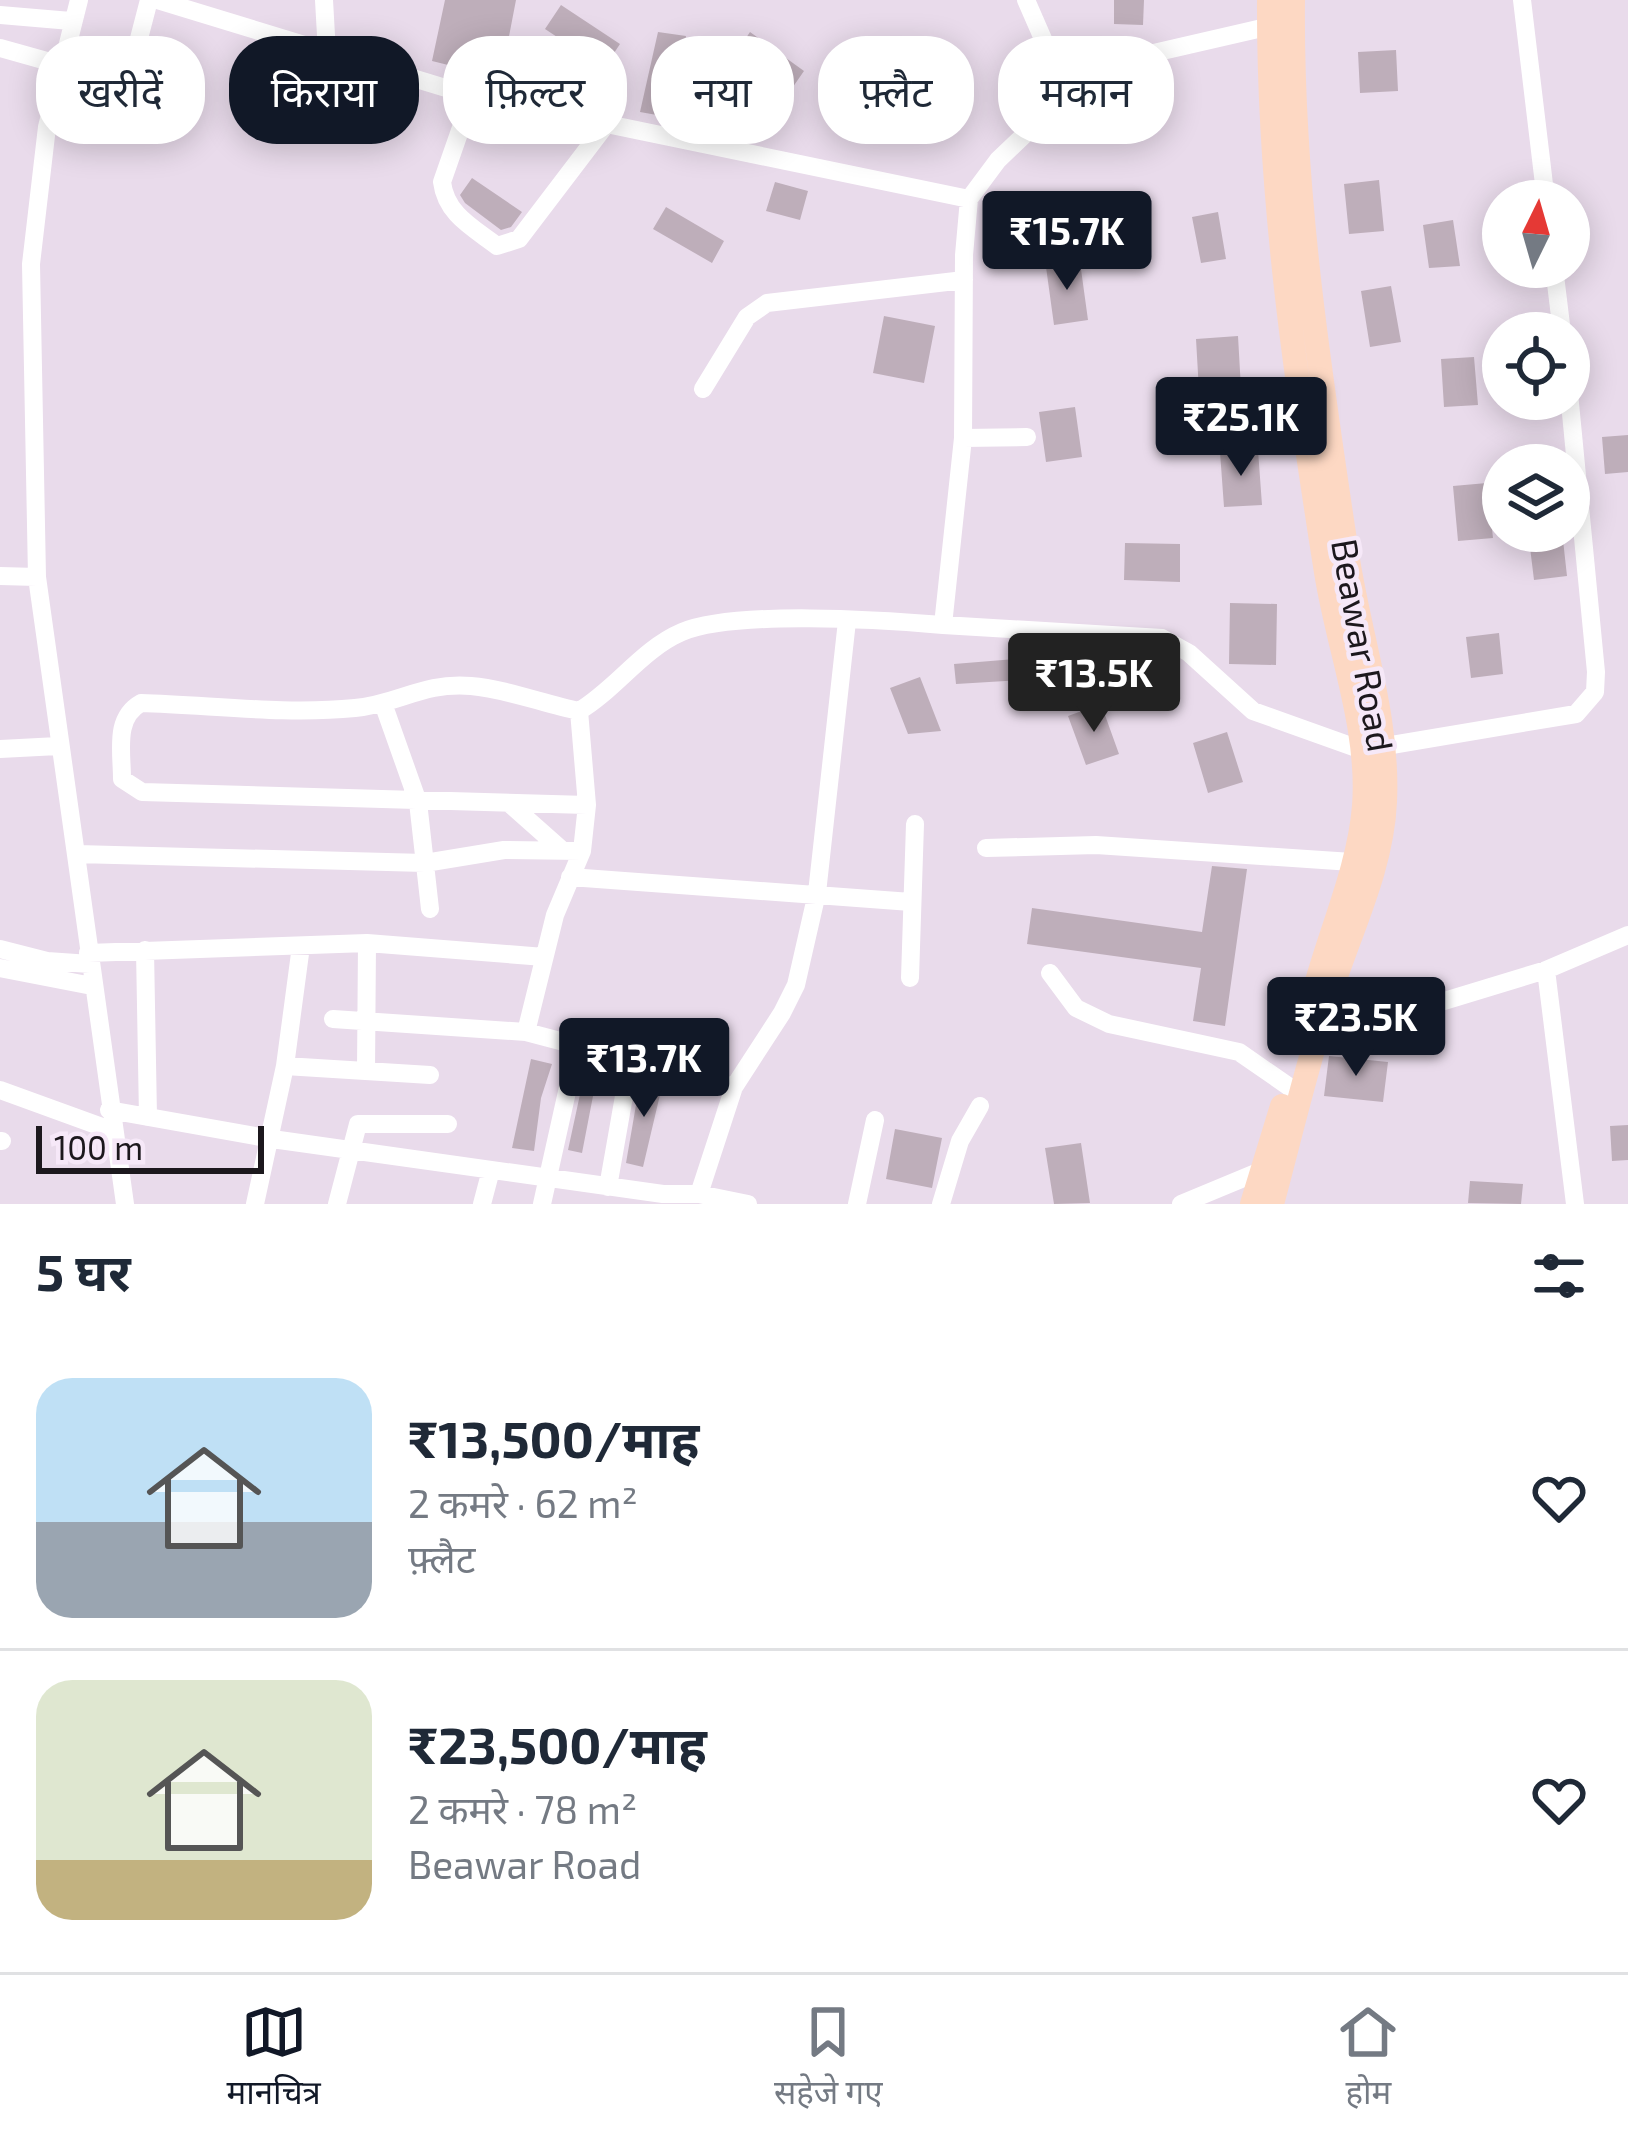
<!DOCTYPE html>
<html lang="hi">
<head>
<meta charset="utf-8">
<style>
  body { margin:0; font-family:"Exo 2","Noto Sans Devanagari",sans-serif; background:#f6f6f7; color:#1f2937; height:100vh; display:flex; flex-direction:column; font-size:45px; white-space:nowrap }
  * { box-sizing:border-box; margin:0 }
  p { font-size:39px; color:#747a83 }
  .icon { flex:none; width:66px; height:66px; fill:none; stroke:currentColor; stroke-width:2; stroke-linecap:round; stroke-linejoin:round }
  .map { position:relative; height:1204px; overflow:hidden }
  .sheet { display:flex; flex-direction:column; background:#fff; flex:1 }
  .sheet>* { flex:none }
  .guide { position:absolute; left:36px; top:36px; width:1557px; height:108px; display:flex; gap:24px }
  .needle { width:78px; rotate:5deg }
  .controls { position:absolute; left:1482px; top:180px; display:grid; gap:24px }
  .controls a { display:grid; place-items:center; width:108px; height:108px; border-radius:50%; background:#fff; box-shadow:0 6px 30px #0003; font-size:60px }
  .scale { position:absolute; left:36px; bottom:30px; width:228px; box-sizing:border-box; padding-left:12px; border:6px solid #1c181d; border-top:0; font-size:33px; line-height:42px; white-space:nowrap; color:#1c181d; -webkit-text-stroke:9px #f6e8f8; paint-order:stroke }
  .price { position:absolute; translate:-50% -102px; padding:0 27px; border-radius:12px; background:#111827; color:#fff; font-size:39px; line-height:78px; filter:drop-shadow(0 3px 6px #0008) }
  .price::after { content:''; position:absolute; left:50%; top:72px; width:36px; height:27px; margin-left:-18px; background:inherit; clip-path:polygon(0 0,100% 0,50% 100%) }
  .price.current { background:#222; color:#fff }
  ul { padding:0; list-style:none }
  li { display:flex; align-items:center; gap:36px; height:300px; padding:0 36px }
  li+li { border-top:3px solid #e0e1e3 }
  li span { display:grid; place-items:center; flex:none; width:336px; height:240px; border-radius:36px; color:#555 }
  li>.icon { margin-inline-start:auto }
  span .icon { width:144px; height:144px; fill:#fffc; stroke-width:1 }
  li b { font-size:51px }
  h2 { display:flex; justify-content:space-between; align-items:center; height:144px; padding:0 36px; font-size:51px }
  .tag { padding:0 42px; border-radius:48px; background:#fff; box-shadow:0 6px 30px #0003; font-size:42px; line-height:108px }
  .tag.current { background:#111827; color:#fff }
  .tabs { display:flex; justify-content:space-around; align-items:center; height:168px; border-top:3px solid #e0e1e3; background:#fff; font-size:33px; color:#747a83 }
  .tabs a { display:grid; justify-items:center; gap:6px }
  .tabs .current { color:#111827 }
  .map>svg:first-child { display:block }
</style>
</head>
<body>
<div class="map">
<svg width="1628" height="1204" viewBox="0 0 1628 1204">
  <rect width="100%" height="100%" fill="#e9dbeb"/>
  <!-- building -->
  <path fill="#beaeba" d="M445 0H516L501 78 432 61Z
    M1114 0H1144L1143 25 1114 24Z
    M561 5 620 44 604 68 545 29Z
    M658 32 686 36 681 70H676L668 117 640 112Z
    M750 32 804 71 788 94 734 56Z
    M1396 50 1398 91 1360 93 1358 52Z
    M909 63 935 110 908 125 881 78Z
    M472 178 522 212 511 227 501 230 465 203 460 195Z
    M1379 180 1384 231 1349 234 1344 184Z
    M775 182 808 191 800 220 766 211Z
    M666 207 724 241 712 263 653 229Z
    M1218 212 1226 259 1201 263 1192 217Z
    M1453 220 1460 266 1429 268 1423 225Z
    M1080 262 1088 320 1054 325 1046 267Z
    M1391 286 1401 342 1370 347 1361 291Z
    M884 316 935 326 924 383 873 373Z
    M1238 336 1241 389 1199 391 1196 339Z
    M1474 357 1478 405 1444 407 1441 359Z
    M1075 407 1082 457 1046 462 1039 412Z
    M1628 435V472L1605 474 1602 437Z
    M1258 450 1262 505 1224 507 1220 452Z
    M1550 451 1552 465H1503V458Z
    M1487 483 1493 538 1458 541 1453 486Z
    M1528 531H1562L1567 576 1534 580Z
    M1125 543 1180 544V582L1124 580Z
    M1230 603 1277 604 1276 665 1229 664Z
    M1499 633 1503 674 1471 678 1466 637Z
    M1039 657V679L956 684 954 664Z
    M920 677 941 731 908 734 890 688Z
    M1101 704 1119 754 1086 765 1068 716Z
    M1227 732 1243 782 1208 793 1193 743Z
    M1212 866 1247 869 1225 1026 1193 1021 1201 968 1027 944 1032 908 1202 932Z
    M1329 1056 1388 1062 1383 1102 1324 1096Z
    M531 1059 552 1064 541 1098 534 1151 512 1148Z
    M587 1062 599 1065 582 1153 568 1150Z
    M641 1076 663 1082 643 1167 626 1163Z
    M1628 1125V1160L1612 1161 1610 1126Z
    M895 1129 942 1138 932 1188 886 1179Z
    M1081 1143 1090 1203 1054 1204 1045 1148Z
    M1470 1181 1523 1184 1521 1204 1468 1203Z"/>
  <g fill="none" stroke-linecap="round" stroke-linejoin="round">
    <!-- minor -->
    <path stroke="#fff" stroke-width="18" d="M79 0 47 127 31 264 37 577 125 1204
      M157 0 472 96 969 199 998 160 1067 94 1145 55 1280 24
      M324 0 327 53
      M1026 0 1067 94
      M1522 0 1546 201
      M0 15 71 21
      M0 48 61 65
      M472 96 442 182C446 214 472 227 497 246L519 239 605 126
      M122 104 149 0
      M969 199 964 255 963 438 943 625 1162 638 1189 653 1253 711 1362 750 1576 714 1595 692 1596 672 1569 393
      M1554 267 1562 333
      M703 389 747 317 767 303 964 280
      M963 438 1027 437
      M0 576 37 577
      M384 706 418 802 430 909
      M0 749 58 746
      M510 804 563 851
      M587 805 142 792 122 779C122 751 114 718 141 703 211 705 285 715 355 708 399 704 422 682 471 686 507 689 544 704 579 711 616 689 642 649 682 632 735 610 883 620 943 625
      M986 848 1096 845 1352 862
      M77 854 425 863 504 850 582 851
      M570 877 911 902
      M301 946 285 1066 430 1075
      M0 949 47 961 90 964
      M145 950 148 1117
      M88 953 367 943 544 957
      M0 968 92 986
      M1546 970 1575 1204
      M1050 973 1076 1008 1109 1024 1239 1052 1301 1095
      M910 978 915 824
      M333 1019 526 1032 734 1087
      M526 1032 555 915 582 851 587 805 579 711
      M1316 1040 1546 970 1628 935
      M366 1071 367 943
      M0 1090 113 1131
      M109 1110 272 1139 663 1194H699L748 1204
      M0 1141H2
      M608 1187 630 1062
      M699 1194 734 1087 782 1013 796 985 817 893 847 621
      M255 1204 285 1066
      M337 1204 358 1124H448
      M482 1204 491 1170
      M542 1204 577 1047
      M857 1204 875 1120
      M941 1204 960 1141 980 1106
      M1181 1204 1270 1167"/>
    <!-- major -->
    <path stroke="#fdd8c3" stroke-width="24" d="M1269 0C1268 192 1296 383 1326 572 1338 649 1370 728 1364 806 1359 869 1330 931 1314 992
      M1252 1204 1282 1106
      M1272 1204C1291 1134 1307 1063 1330 994 1350 931 1382 869 1385 802 1389 720 1361 641 1348 560 1320 375 1291 188 1293 0"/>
  </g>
  <g text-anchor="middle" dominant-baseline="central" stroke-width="9" stroke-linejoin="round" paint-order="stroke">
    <!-- street labels -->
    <g font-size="36" fill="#1c181d" stroke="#f6e8f8">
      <text transform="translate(1364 645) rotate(80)">Beawar Road</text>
    </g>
  </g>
</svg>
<div class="controls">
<a><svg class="needle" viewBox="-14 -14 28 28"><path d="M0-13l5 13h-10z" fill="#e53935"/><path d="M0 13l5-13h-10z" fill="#747a83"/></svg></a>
<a><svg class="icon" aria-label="locate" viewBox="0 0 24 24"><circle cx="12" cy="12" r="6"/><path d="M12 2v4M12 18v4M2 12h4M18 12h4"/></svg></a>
<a><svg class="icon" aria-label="layers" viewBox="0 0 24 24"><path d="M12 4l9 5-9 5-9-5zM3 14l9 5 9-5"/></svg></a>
</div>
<div class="scale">100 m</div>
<b class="price" style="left:1067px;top:293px">₹15.7K</b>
<b class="price" style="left:1241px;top:479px">₹25.1K</b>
<b class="price current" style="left:1094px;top:735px">₹13.5K</b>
<b class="price" style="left:1356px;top:1079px">₹23.5K</b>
<b class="price" style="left:644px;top:1120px">₹13.7K</b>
<div class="guide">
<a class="tag">खरीदें</a>
<a class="tag current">किराया</a>
<a class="tag">फ़िल्टर</a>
<a class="tag">नया</a>
<a class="tag">फ़्लैट</a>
<a class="tag">मकान</a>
</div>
</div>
<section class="sheet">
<h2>5 घर<svg class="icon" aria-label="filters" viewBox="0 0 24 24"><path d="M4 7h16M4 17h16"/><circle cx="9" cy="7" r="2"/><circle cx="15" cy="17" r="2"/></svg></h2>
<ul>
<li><span style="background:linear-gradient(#bfe0f5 60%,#9aa5b1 0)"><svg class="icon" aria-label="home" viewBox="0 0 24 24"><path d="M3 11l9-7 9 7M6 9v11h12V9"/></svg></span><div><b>₹13,500/माह</b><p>2 कमरे · 62 m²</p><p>फ़्लैट</p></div><svg class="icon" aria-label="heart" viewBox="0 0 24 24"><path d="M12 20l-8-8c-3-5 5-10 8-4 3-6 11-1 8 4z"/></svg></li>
<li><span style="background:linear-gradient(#dfe7d0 75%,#c2b280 0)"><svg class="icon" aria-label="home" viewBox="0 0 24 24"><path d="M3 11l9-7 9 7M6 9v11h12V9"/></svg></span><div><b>₹23,500/माह</b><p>2 कमरे · 78 m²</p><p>Beawar Road</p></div><svg class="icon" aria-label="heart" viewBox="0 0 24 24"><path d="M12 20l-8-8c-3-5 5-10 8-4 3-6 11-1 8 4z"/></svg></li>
</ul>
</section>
<nav class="tabs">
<a class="current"><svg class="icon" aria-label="map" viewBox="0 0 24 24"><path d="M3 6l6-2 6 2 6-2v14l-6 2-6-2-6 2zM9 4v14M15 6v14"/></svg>मानचित्र</a>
<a><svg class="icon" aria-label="saved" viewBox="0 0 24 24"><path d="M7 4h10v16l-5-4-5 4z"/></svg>सहेजे गए</a>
<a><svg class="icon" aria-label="home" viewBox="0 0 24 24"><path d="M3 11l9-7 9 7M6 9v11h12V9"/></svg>होम</a>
</nav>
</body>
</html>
